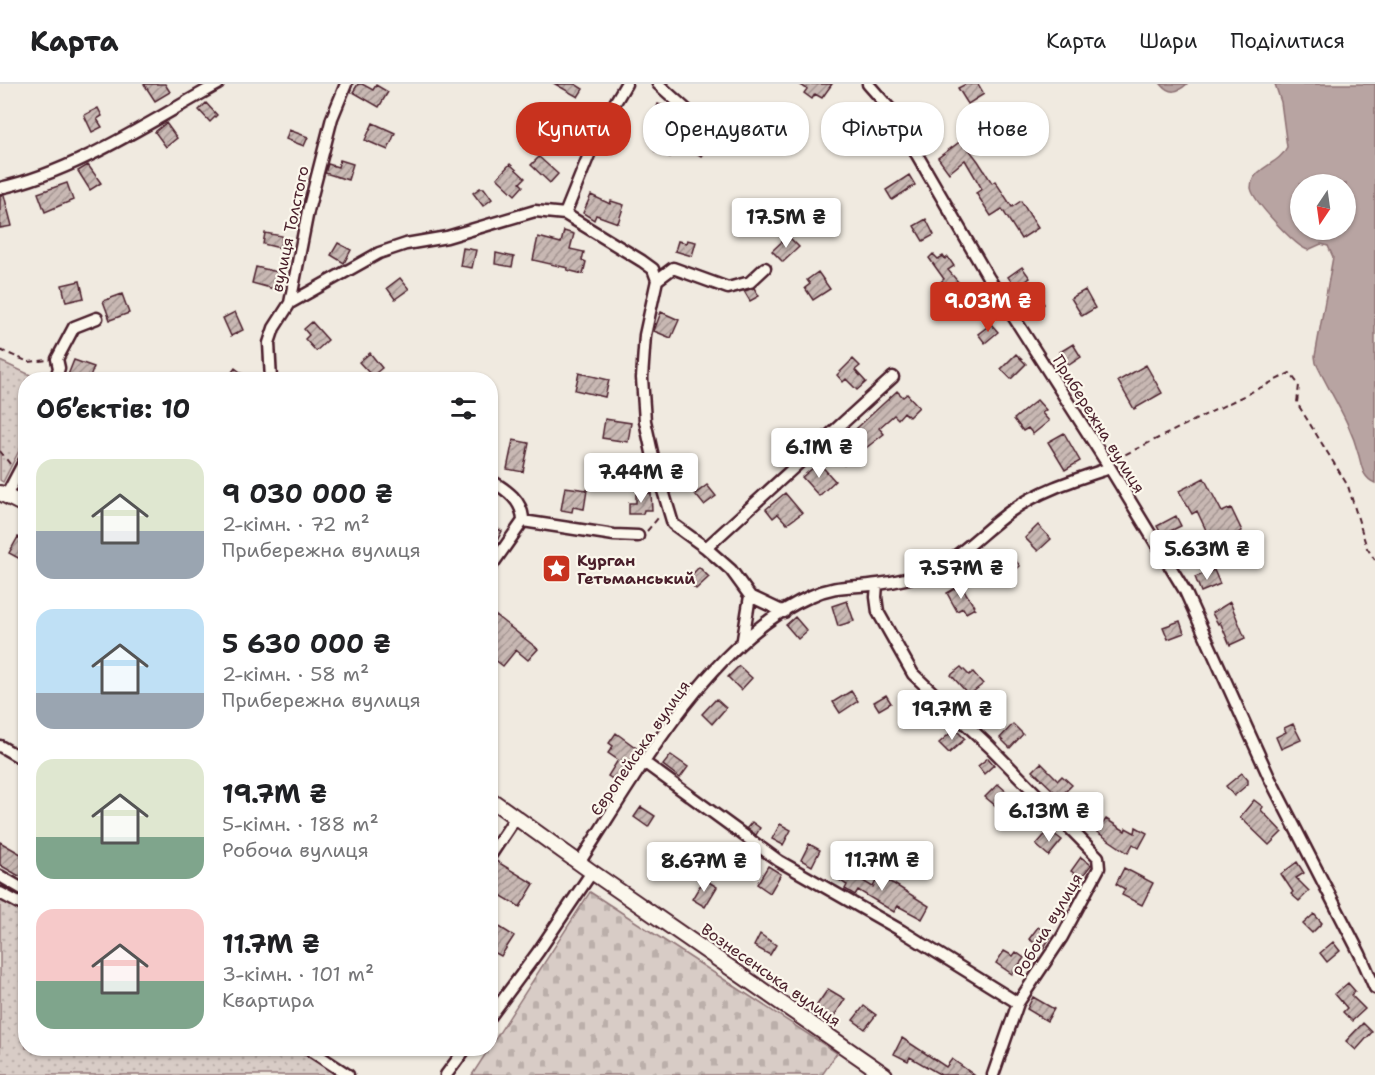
<!DOCTYPE html>
<html lang="uk">
<head>
<meta charset="utf-8">
<style>
  body { margin:0; font-family:"Shantell Sans",sans-serif; background:#f6f6f6; color:#202124; height:100vh; display:flex; flex-direction:column; font-size:22px; white-space:nowrap }
  * { box-sizing:border-box; margin:0 }
  p { font-size:20px; color:#757577 }
  .icon { flex:none; width:33px; height:33px; fill:none; stroke:currentColor; stroke-width:2; stroke-linecap:round; stroke-linejoin:round }
  .map { position:relative; flex:1; overflow:hidden }
  .drawer { position:absolute; left:18px; top:288px; width:480px; height:684px; display:flex; flex-direction:column; background:#fff; border-radius:24px; box-shadow:0 2px 4px #0004 }
  .drawer>* { flex:none }
  .banner { position:absolute; left:516px; top:18px; width:570px; height:54px; display:flex; gap:12px }
  .needle { width:39px; rotate:193deg }
  .fabs { position:absolute; left:1290px; top:90px; display:grid; gap:12px }
  .fabs a { display:grid; place-items:center; width:66px; height:66px; border-radius:50%; background:#fff; box-shadow:0 2px 4px #0004; font-size:30px }
  .price { position:absolute; translate:-50% -51px; padding:0 14px; border-radius:6px; background:#fff; color:#222; font-size:20px; line-height:39px; filter:drop-shadow(0 2px 3px #0008) }
  .price::after { content:''; position:absolute; left:50%; top:36px; width:18px; height:14px; margin-left:-9px; background:inherit; clip-path:polygon(0 0,100% 0,50% 100%) }
  .price.selected { background:#c8321e; color:#fff }
  ul { padding:0; list-style:none }
  li { display:flex; align-items:center; gap:18px; height:150px; padding:0 18px }
  li span { display:grid; place-items:center; flex:none; width:168px; height:120px; border-radius:18px; color:#555 }
  li>.icon { margin-inline-start:auto }
  span .icon { width:72px; height:72px; fill:#fffc; stroke-width:1 }
  li b { font-size:26px }
  h2 { display:flex; justify-content:space-between; align-items:center; height:72px; padding:0 18px; font-size:26px }
  .pill { padding:0 21px; border-radius:24px; background:#fff; box-shadow:0 2px 4px #0004; font-size:21px; line-height:54px }
  .pill.selected { background:#c8321e; color:#fff }
  header { display:flex; align-items:center; gap:36px; box-sizing:border-box; height:84px; padding:0 30px; background:#fff; border-bottom:2px solid #e0e0e0 }
  header strong { font-size:28px }
  nav { display:flex; gap:33px; margin-inline-start:auto; font-size:21px }
  .map>svg:first-child { display:block }
</style>
</head>
<body>
<header>
<strong>Карта</strong>
<nav><a>Карта</a><a>Шари</a><a>Поділитися</a></nav>
</header>
<div class="map">
<svg width="1375" height="991" viewBox="0 0 1375 991">
  <defs>
    <pattern id="grass-dots" width="8" height="8" patternUnits="userSpaceOnUse" patternTransform="scale(1.5)"><rect width="8" height="8" fill="#d8ccc6"/><path d="M2 2h.1M6 6h.1" fill="none" stroke="#bbafaa" stroke-width="1.8" stroke-linecap="round"/></pattern>
    <pattern id="cemetery-stones" width="16" height="16" patternUnits="userSpaceOnUse" patternTransform="scale(1.5)"><rect width="16" height="16" fill="#d8ccc6"/><path d="M2 7V4a2 2 0 0 1 4 0v3zM10 15v-3a2 2 0 0 1 4 0v3z" fill="#bbafaa"/></pattern>
    <pattern id="building-hatch" width="6" height="6" patternUnits="userSpaceOnUse" patternTransform="scale(1.5)"><rect width="6" height="6" fill="#c8b8b3"/><path d="M-1 1l2-2M0 6l6-6M5 7l2-2" fill="none" stroke="#a49592"/></pattern>
  </defs>
  <rect width="100%" height="100%" fill="#f0eae0"/>
  <filter id="ink" filterUnits="userSpaceOnUse"><feTurbulence type="fractalNoise" baseFrequency=".0167" numOctaves="2"/><feDisplacementMap in="SourceGraphic" scale="12" xChannelSelector="R" yChannelSelector="G"/><feConvolveMatrix kernelMatrix="1 2 1 2 8 2 1 2 1" color-interpolation-filters="sRGB"/></filter>
  <g filter="url(#ink)">
    <!-- grass -->
    <path fill="url(#grass-dots)" stroke="#917678" stroke-width="1.5" d="M0 277 39 295 26 296 25 355 3 398 0 396Z
      M0 795 25 810 26 964 301 965 348 991H0Z"/>
    <!-- cemetery -->
    <path fill="url(#cemetery-stones)" stroke="#917678" stroke-width="1.5" d="M590 808 837 969 822 991H472Z"/>
    <!-- water -->
    <path fill="#b8a4a2" stroke="#8c6f72" stroke-width="1.5" fill-rule="evenodd" d="M1161 0H1187C1178 8 1170 11 1161 0Z
      M1275 0H1375V399C1363 394 1362 384 1359 372 1349 335 1332 313 1316 279L1315 272 1333 173 1328 162 1321 160 1308 166C1296 163 1253 117 1251 104 1251 102 1252 97 1253 95 1261 81 1280 79 1287 63L1281 18ZM1300 100H1346V146H1300Z"/>
    <!-- building -->
    <path fill="url(#building-hatch)" stroke="#4a1f2b" stroke-width="1.5" d="M144 0H165L170 8 155 17Z
      M358 0H362L373 6 376 1 388 8 379 23 353 8Z
      M555 0H575L583 5 578 13Z
      M799 0H832L822 14 815 10 812 15 804 9 807 5Z
      M966 0H978L984 10 968 20 958 4Z
      M206 19 217 31 210 38 199 26Z
      M658 20 668 24 663 36 654 32Z
      M856 23 864 32 845 50 831 36 842 26 846 31Z
      M98 24 102 32 97 35 102 43 92 48 84 31Z
      M166 39 177 54 166 63 155 48Z
      M373 39 395 49 388 66 365 56Z
      M563 42 578 57 568 67 553 52Z
      M880 45 887 53 874 64 867 56Z
      M289 46 308 53 304 62 286 55Z
      M730 46 736 53 725 62 719 55Z
      M694 51 705 57 707 53 716 58 710 69 705 66 701 72 687 63Z
      M659 56 675 62 670 73 655 67Z
      M962 56 978 77 992 99 995 97 1012 123 1021 117 1038 144 1021 155 1002 125 991 132 976 109 982 105 965 76 949 89 938 74Z
      M539 73 558 90 550 99 531 81Z
      M340 76 353 80 348 96 325 89 328 80 338 83Z
      M510 80 525 94 520 99 523 102 515 111 497 94Z
      M88 81 101 99 90 106 78 87Z
      M909 91 915 101 892 116 886 106Z
      M67 99 73 116 45 128 38 109Z
      M480 104H484L492 115 483 122 473 109Z
      M0 111H4L12 142 0 144Z
      M591 111 610 120 611 117 624 121 618 139 596 131 594 136 583 129Z
      M926 135 934 151 923 157 914 142Z
      M564 147 574 150 570 165 584 168 582 176 586 178 583 190 567 186 568 184 533 176 538 153 561 159Z
      M265 149 282 152 280 164 263 160Z
      M788 152 799 163 783 178 772 167Z
      M687 156 696 158 692 172 675 167 678 157 686 159Z
      M338 159 351 166 344 179 331 171Z
      M463 164 476 166 472 184 460 182Z
      M496 169 514 173 512 183 495 180Z
      M933 170 938 175 943 172 945 175 948 173 954 182 948 186 959 199 952 205 956 210 948 218 935 203 944 195 929 174Z
      M256 183 278 188 274 205 252 199Z
      M1022 183 1030 194 1016 204 1008 193Z
      M818 188 830 205 813 216 805 204 810 200 807 196Z
      M400 194 409 205 395 215 387 204Z
      M80 197 84 214 66 218 62 201Z
      M754 204 759 212 750 217 744 207Z
      M1085 206 1095 224 1082 232 1071 214Z
      M122 210 129 229 110 236 103 217Z
      M1037 211 1044 220 1032 228 1026 219Z
      M235 228 243 246 231 252 223 234Z
      M661 228 679 236 671 254 654 247Z
      M312 238 328 256 316 267 305 255 309 251 304 245Z
      M991 240 998 248 985 259 978 250Z
      M1073 260 1081 273 1069 281 1060 268Z
      M370 269 382 284 372 292 359 278Z
      M1016 270 1026 280 1011 295 1001 285Z
      M853 275 860 282 855 286 866 298 857 306 846 295 843 298 837 291Z
      M74 276 94 283 89 296H66Z
      M1146 281 1162 309 1134 325 1118 297Z
      M235 284 251 296H226Z
      M579 289 609 296 605 313 575 306Z
      M897 307 903 313 907 310 919 323 909 333 904 328 898 335 894 331 879 344 884 350 844 381 832 367Z
      M1037 316 1046 326 1042 329 1049 337 1033 350 1028 344 1023 347 1014 335Z
      M605 335 631 339 628 358 602 354Z
      M1064 349 1080 377 1065 386 1048 358Z
      M513 356 529 359 523 388 507 385Z
      M819 379 835 397 819 412 802 393Z
      M1204 394 1222 428 1231 424 1242 447 1213 461 1197 427 1192 430 1179 407Z
      M707 401 716 412 704 421 695 410Z
      M565 403 587 406 584 425 573 423 572 428 561 426Z
      M651 409 652 426H644L643 430H629V419H636V410Z
      M785 409 802 429 787 440 778 430 773 434 766 425Z
      M1176 432 1181 442 1162 451 1157 442Z
      M490 441 502 447 490 470Z
      M1038 441 1051 455 1038 467 1025 454Z
      M18 453 26 457V470L22 476 9 469Z
      M1011 471 1020 482 1007 494 997 484Z
      M699 483 709 493 696 505 687 496Z
      M1214 486 1220 500 1201 508 1195 493Z
      M961 501 975 524 966 529 963 524 957 527 947 509Z
      M847 517 854 537 838 542 832 522Z
      M1230 518 1245 554 1230 561 1220 538 1218 540 1212 529Z
      M490 527 538 565 528 576 516 566 503 582 490 572Z
      M795 533 807 547 798 555 786 541Z
      M1180 537 1184 549 1168 555 1163 543Z
      M739 582 752 594 741 606 728 593Z
      M961 583 969 591 973 588 983 600 969 611 951 591Z
      M851 607 858 617 840 629 833 618Z
      M886 611 891 619 879 626 874 618Z
      M716 615 726 624 712 640 702 630Z
      M924 616 936 627 921 642 909 630Z
      M1013 640 1023 650 1010 664 1000 654Z
      M1293 640 1301 656 1281 665 1276 653 1286 648 1284 644Z
      M955 645 965 655 949 669 939 659Z
      M616 649 639 666 621 690 625 692 620 700 608 692 618 676 608 669 613 662 609 659Z
      M671 671 688 683 680 694 663 681Z
      M988 674 994 681 984 690 978 682Z
      M1041 679 1058 696 1062 692 1072 701 1060 713 1033 687Z
      M1242 689 1248 696V700L1234 712 1226 702Z
      M998 700 1009 710 1006 713 1022 726 1028 719 1039 729 1025 746 985 713Z
      M1254 716 1263 723 1261 726 1282 748 1269 761 1240 733Z
      M641 723 655 732 648 743 634 733Z
      M1106 735 1125 747 1126 744 1135 749 1136 743 1147 749 1139 764 1133 760 1128 769 1097 748Z
      M752 738 760 744 756 751 747 744Z
      M780 740 791 746 783 761 772 755Z
      M1049 746 1062 756 1049 772 1036 761Z
      M0 758 26 773V796L0 781Z
      M809 760 820 766 812 782 801 776Z
      M1081 773 1091 781 1081 794 1071 787Z
      M496 777 534 800 520 823 490 805V779Z
      M842 777 854 785 851 790 873 803 878 793 894 800 929 822 922 835 898 822 894 828 858 806 855 811 845 805 847 801 836 794 840 787 836 784Z
      M1297 778 1304 789 1296 794 1309 807 1299 817 1291 810 1293 808 1281 790Z
      M768 782 781 790 770 809 757 800Z
      M1124 784 1153 799 1142 821 1122 811 1125 805 1116 800Z
      M704 795 717 803 705 823 692 815Z
      M1314 830 1322 839 1312 849 1303 840Z
      M490 837 514 852 501 872 490 866Z
      M1038 843 1051 852 1043 865 1029 855Z
      M760 850 776 861 770 871 754 862Z
      M1333 858 1340 867 1327 878 1320 869Z
      M1004 867 1013 872 1016 868 1024 874 1012 890 996 879Z
      M1348 899 1355 907 1351 911 1365 925 1352 937 1343 928 1347 924 1335 910Z
      M828 905 845 915 833 934 819 928 817 921Z
      M1033 913 1054 925 1047 937 1027 925Z
      M864 922 876 931 865 945 853 936Z
      M1363 939 1372 948 1356 966 1346 957Z
      M902 954 946 983 952 975 974 991H941L910 973 908 977 894 970Z"/>
    <g fill="none" stroke-linecap="round" stroke-linejoin="round">
      <defs>
        <path id="minor" d="M658 0 688 27
          M868 0 891 26 988 193 1110 384 1185 507 1269 693 1360 870 1375 904
          M0 104C75 88 151 37 218 0
          M565 130 599 46 626 0
          M657 196 673 184 728 204 750 198 765 184
          M290 219 379 169 406 160 447 153 535 127 565 130 642 177 653 185 657 196 645 251 642 294 645 337 653 373 673 440 706 464 731 486 750 512 784 528
          M55 296 59 284 57 275 74 243 97 234
          M271 296 269 259 274 244 290 219 308 127 332 34 346 0
          M490 396C507 406 523 417 523 437L490 484
          M6 412 26 374
          M523 437 614 451 638 452
          M706 464 893 293
          M877 500 876 513 878 528 913 590 990 663 1098 773 1099 784 1062 853 1018 919 993 991
          M743 555 750 512
          M0 662 26 677
          M645 679 779 777 902 847 1018 919
          M490 772 516 733
          M579 779C638 689 710 556 811 512 837 500 852 504 878 500 895 498 915 493 931 487 961 473 984 446 1011 427 1040 406 1077 395 1110 384
          M0 792 26 807
          M0 809 26 823
          M490 933 538 868 592 788
          M307 964 348 991
          M446 991 466 964"/>
        <path id="major" d="M0 409 26 422
          M490 715 592 788 885 991"/>
      </defs>
      <!-- minor casing -->
      <use href="#minor" stroke="#4a1f2b" stroke-width="15"/>
      <!-- major casing -->
      <use href="#major" stroke="#4a1f2b" stroke-width="18"/>
      <!-- path -->
      <path stroke="#4a1f2b" stroke-width="2" stroke-dasharray="6 4.5" stroke-linecap="butt" d="M0 266 29 278 48 276
        M0 367 10 380
        M1116 375 1290 289 1299 301 1297 319 1348 402 1367 464 1375 476
        M647 447 659 433"/>
      <!-- minor -->
      <use href="#minor" stroke="#fbf7ec" stroke-width="10"/>
      <!-- major -->
      <use href="#major" stroke="#fbf7ec" stroke-width="14"/>
    </g>
  </g>
  <!-- icons -->
  <defs>
    <symbol id="sight-square" viewBox="-11 -11 22 22"><rect x="-9" y="-9" width="18" height="18" rx="4" fill="#c8321e" stroke="#fbf7ec"/><path d="M0-6L1.8-2.2L6-1.7L2.9 1.2L3.7 5.4L0 3.3L-3.7 5.4L-2.9 1.2L-6-1.7L-1.8-2.2Z" fill="#fff"/></symbol>
  </defs>
  <g fill-rule="evenodd">
    <use href="#sight-square" x="540" y="468" width="33" height="33"/>
  </g>
  <g text-anchor="middle" dominant-baseline="central" stroke-width="4.5" stroke-linejoin="round" paint-order="stroke">
    <!-- street labels -->
    <g font-size="16" fill="#4a1f2b" stroke="#fbf7ec">
      <text transform="translate(290 145) rotate(-78)">вулиця Толстого</text>
      <text transform="translate(1099 340) rotate(58)">Прибережна вулиця</text>
      <text transform="translate(640 664) rotate(-55)">Європейська вулиця</text>
      <text transform="translate(1048 841) rotate(-59)">Робоча вулиця</text>
      <text transform="translate(771 891) rotate(35)">Вознесенська вулиця</text>
    </g>
    <!-- poi labels -->
    <g font-size="16" font-weight="bold" fill="#4a1f2b" stroke="#fbf7ec" text-anchor="start">
      <text x="577" y="476">Курган<tspan x="577" dy="18">Гетьманський</tspan></text>
    </g>
  </g>
</svg>
<div class="fabs">
<a><svg class="needle" viewBox="-14 -14 28 28"><path d="M0-13l5 13h-10z" fill="#e53935"/><path d="M0 13l5-13h-10z" fill="#757577"/></svg></a>
</div>
<b class="price" style="left:786px;top:165px">17.5M ₴</b>
<b class="price selected" style="left:988px;top:249px">9.03M ₴</b>
<b class="price" style="left:819px;top:395px">6.1M ₴</b>
<b class="price" style="left:641px;top:420px">7.44M ₴</b>
<b class="price" style="left:1207px;top:497px">5.63M ₴</b>
<b class="price" style="left:961px;top:516px">7.57M ₴</b>
<b class="price" style="left:952px;top:657px">19.7M ₴</b>
<b class="price" style="left:1049px;top:759px">6.13M ₴</b>
<b class="price" style="left:882px;top:808px">11.7M ₴</b>
<b class="price" style="left:704px;top:809px">8.67M ₴</b>
<div class="banner">
<a class="pill selected">Купити</a>
<a class="pill">Орендувати</a>
<a class="pill">Фільтри</a>
<a class="pill">Нове</a>
</div>
<section class="drawer">
<h2>Об’єктів: 10<svg class="icon" aria-label="filters" viewBox="0 0 24 24"><path d="M4 7h16M4 17h16"/><circle cx="9" cy="7" r="2"/><circle cx="15" cy="17" r="2"/></svg></h2>
<ul>
<li><span style="background:linear-gradient(#dfe7d0 60%,#9aa5b1 0)"><svg class="icon" aria-label="home" viewBox="0 0 24 24"><path d="M3 11l9-7 9 7M6 9v11h12V9"/></svg></span><div><b>9 030 000 ₴</b><p>2-кімн. · 72 m²</p><p>Прибережна вулиця</p></div></li>
<li><span style="background:linear-gradient(#bfe0f5 70%,#9aa5b1 0)"><svg class="icon" aria-label="home" viewBox="0 0 24 24"><path d="M3 11l9-7 9 7M6 9v11h12V9"/></svg></span><div><b>5 630 000 ₴</b><p>2-кімн. · 58 m²</p><p>Прибережна вулиця</p></div></li>
<li><span style="background:linear-gradient(#dfe7d0 65%,#7fa58c 0)"><svg class="icon" aria-label="home" viewBox="0 0 24 24"><path d="M3 11l9-7 9 7M6 9v11h12V9"/></svg></span><div><b>19.7M ₴</b><p>5-кімн. · 188 m²</p><p>Робоча вулиця</p></div></li>
<li><span style="background:linear-gradient(#f6c9c9 60%,#7fa58c 0)"><svg class="icon" aria-label="home" viewBox="0 0 24 24"><path d="M3 11l9-7 9 7M6 9v11h12V9"/></svg></span><div><b>11.7M ₴</b><p>3-кімн. · 101 m²</p><p>Квартира</p></div></li>
</ul>
</section>
</div>
</body>
</html>
